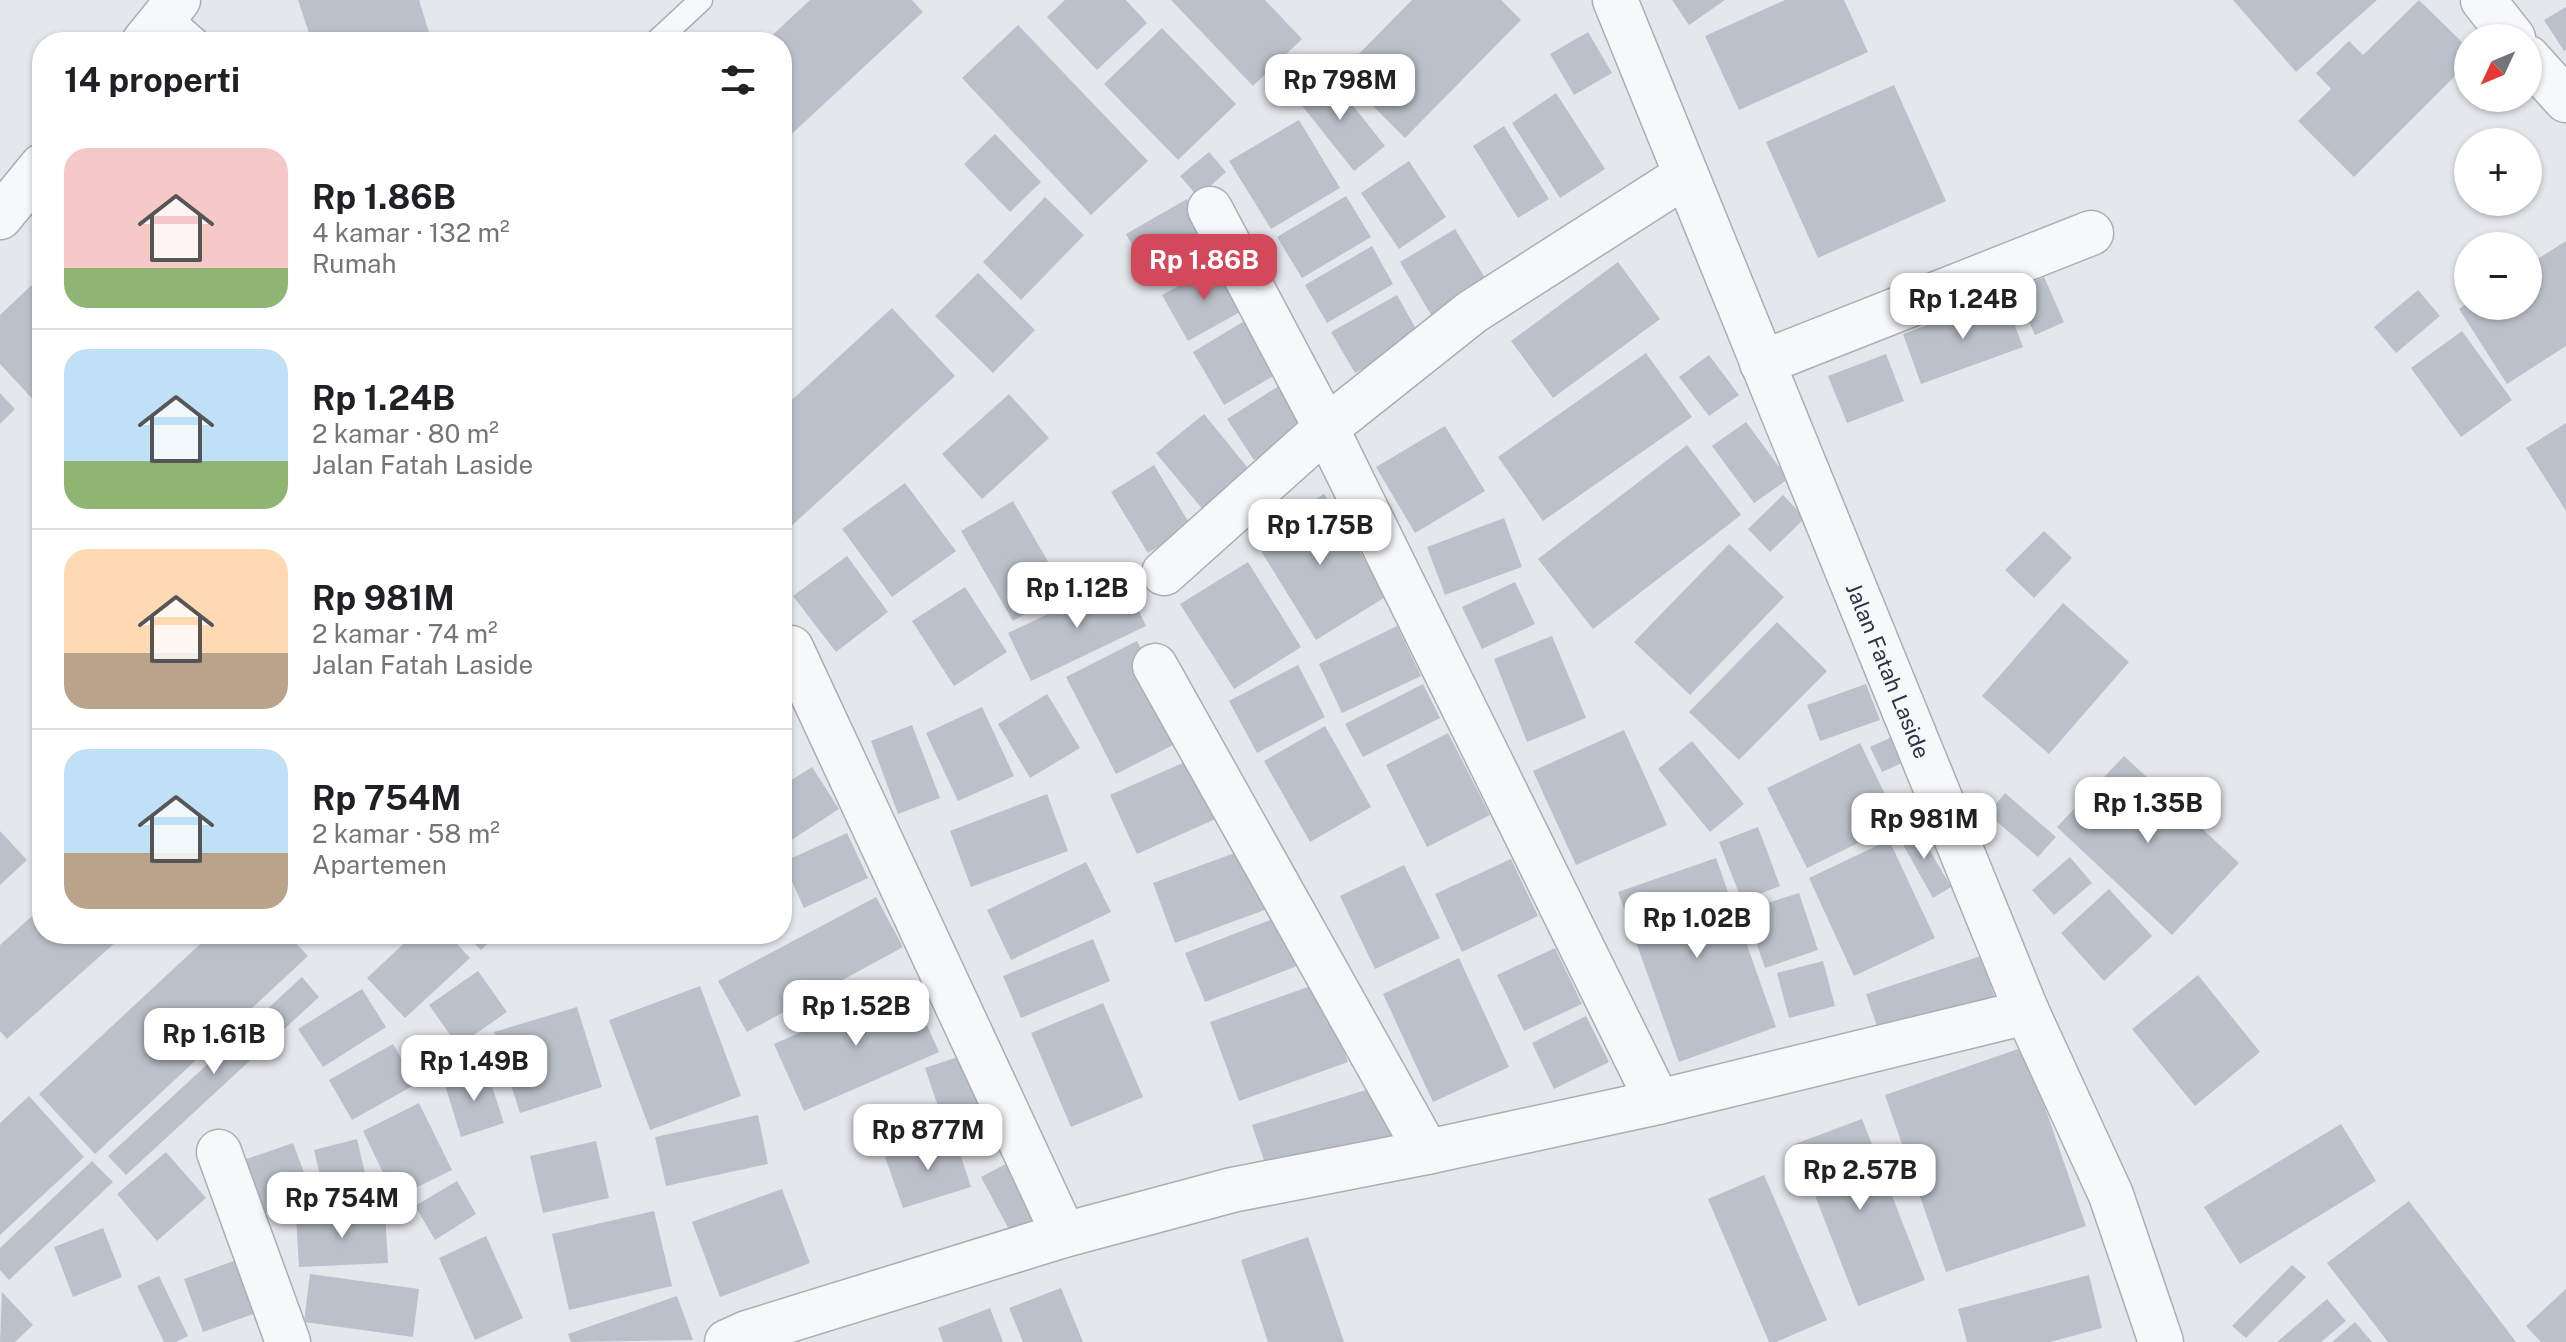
<!DOCTYPE html>
<html lang="id">
<head>
<meta charset="utf-8">
<style>
  body { margin:0; font-family:"Public Sans",sans-serif; background:#f6f6f6; color:#202124; height:100vh; display:flex; flex-direction:column; font-size:30px; white-space:nowrap }
  * { box-sizing:border-box; margin:0 }
  p { font-size:26px; color:#757577 }
  .icon { flex:none; width:44px; height:44px; fill:none; stroke:currentColor; stroke-width:2; stroke-linecap:round; stroke-linejoin:round }
  .map { position:relative; flex:1; overflow:hidden }
  .sheet { position:absolute; left:32px; top:32px; width:760px; height:912px; display:flex; flex-direction:column; background:#fff; border-radius:32px; box-shadow:0 2px 6px #0004 }
  .sheet>* { flex:none }
  .needle { width:52px; rotate:226deg }
  .controls { position:absolute; left:2454px; top:24px; display:grid; gap:16px }
  .controls a { display:grid; place-items:center; width:88px; height:88px; border-radius:50%; background:#fff; box-shadow:0 2px 6px #0004; font-size:40px }
  .price { position:absolute; translate:-50% -68px; padding:0 18px; border-radius:16px; background:#fff; color:#222; font-size:26px; line-height:52px; filter:drop-shadow(0 2px 4px #0008) }
  .price::after { content:''; position:absolute; left:50%; top:48px; width:24px; height:18px; margin-left:-12px; background:inherit; clip-path:polygon(0 0,100% 0,50% 100%) }
  .price.selected { background:#d1495b; color:#fff }
  ul { padding:0; list-style:none }
  li { display:flex; align-items:center; gap:24px; height:200px; padding:0 32px }
  li+li { border-top:2px solid #e0e0e0 }
  li span { display:grid; place-items:center; flex:none; width:224px; height:160px; border-radius:24px; color:#555 }
  li>.icon { margin-inline-start:auto }
  span .icon { width:96px; height:96px; fill:#fffc; stroke-width:1 }
  li b { font-size:34px }
  h2 { display:flex; justify-content:space-between; align-items:center; height:96px; padding:0 32px; font-size:34px }
  .map>svg:first-child { display:block }
</style>
</head>
<body>
<div class="map">
<svg width="2566" height="1342" viewBox="0 0 2566 1342">
  <rect width="100%" height="100%" fill="#e4e7ec"/>
  <!-- building -->
  <path fill="#bbc0ca" d="M298 0H419L432 42H312Z
    M810 0H912L923 12 782 143V42H765Z
    M1065 0H1126L1147 23 1097 70 1047 17Z
    M1171 0H1265L1302 39 1253 86Z
    M1412 0H1501L1521 20 1405 138 1340 73Z
    M1672 0H1725L1689 25Z
    M1785 0H1844L1868 52 1739 110 1705 36Z
    M2233 0H2377L2296 72Z
    M2419 0 2468 48V63L2354 177 2298 121 2331 89 2316 73 2349 41 2363 55Z
    M2566 7V50L2564 51 2544 20Z
    M1018 25 1148 161 1091 215 962 78Z
    M1162 28 1236 104 1178 160 1104 84Z
    M1588 32 1612 73 1574 95 1550 54Z
    M1327 73 1385 146 1354 171 1296 98Z
    M1894 85 1946 201 1818 258 1766 142Z
    M1556 93 1605 169 1560 198 1512 123Z
    M1299 120 1340 188 1271 229 1229 161Z
    M1504 126 1549 199 1518 218 1473 146Z
    M995 134 1041 182 1010 212 964 164Z
    M1209 152 1226 172 1198 197 1180 176Z
    M1409 161 1446 217 1399 249 1361 193Z
    M1346 196 1371 237 1302 278 1277 237Z
    M1045 197 1084 235 1021 300 983 262Z
    M1187 199 1217 252 1155 286 1126 234Z
    M1455 229 1493 291 1437 325 1400 262Z
    M2566 241V346L2507 384 2459 309 2468 303V306H2528V265Z
    M1372 246 1393 284 1327 323 1305 285Z
    M1221 262 1247 308 1188 341 1162 295Z
    M1618 262 1660 319 1553 398 1511 341Z
    M978 273 1035 330 993 373 935 316Z
    M2044 277 2064 322 2035 335 2015 289Z
    M36 281 42 288V409L0 364V315Z
    M2418 290 2440 316 2396 353 2374 327Z
    M1397 295 1420 336 1355 373 1331 332Z
    M2004 297 2023 347 1921 384 1903 334Z
    M892 308 955 376 786 531 782 527V409Z
    M1251 317 1282 371 1224 405 1193 352Z
    M2462 331 2512 400 2461 437 2411 368Z
    M1646 353 1692 417 1543 521 1498 457Z
    M1886 354 1904 401 1847 423 1828 376Z
    M1709 355 1739 395 1709 416 1679 377Z
    M1282 384 1309 425 1254 460 1227 419Z
    M0 393 15 409 0 424Z
    M1009 394 1049 438 982 499 942 454Z
    M1204 414 1256 478 1209 517 1156 453Z
    M1746 422 1788 479 1754 503 1712 446Z
    M2566 423V511L2526 448Z
    M1445 426 1485 491 1415 533 1376 467Z
    M1687 445 1741 515 1593 629 1538 559Z
    M1154 465 1191 526 1148 553 1111 492Z
    M905 483 956 551 892 597 842 529Z
    M1324 494 1387 596 1316 640 1253 538Z
    M1783 495 1805 518 1770 552 1748 529Z
    M1013 501 1065 591 1013 621 961 531Z
    M1504 518 1522 567 1445 595 1427 547Z
    M2044 531 2072 558 2034 598 2005 570Z
    M1729 544 1784 597 1690 695 1634 642Z
    M847 556 888 612 836 652 793 596Z
    M1248 562 1301 647 1234 689 1180 604Z
    M1123 578 1146 626 1031 681 1008 633Z
    M1515 582 1535 624 1482 649 1462 607Z
    M965 587 1007 652 954 686 912 621Z
    M2063 603 2129 662 2049 754 1982 696Z
    M1777 622 1827 671 1739 760 1689 712Z
    M1397 626 1421 676 1342 713 1319 664Z
    M1552 636 1586 718 1527 742 1494 659Z
    M1137 641 1187 738 1116 774 1066 677Z
    M1298 665 1325 717 1257 753 1229 701Z
    M1423 684 1440 718 1363 757 1345 724Z
    M1866 684 1880 720 1820 741 1807 705Z
    M1047 694 1080 748 1030 778 998 724Z
    M982 707 1014 776 958 801 926 733Z
    M912 725 940 798 898 814 871 741Z
    M1325 726 1371 807 1310 842 1264 761Z
    M1624 730 1667 825 1576 865 1533 771Z
    M1448 733 1490 815 1427 847 1386 765Z
    M1892 737 1904 762 1882 772 1870 747Z
    M1692 741 1744 804 1710 832 1658 769Z
    M1860 743 1899 823 1807 868 1767 788Z
    M1203 754 1229 813 1137 854 1110 795Z
    M2124 756 2239 863 2172 935 2057 827Z
    M812 767 839 809 782 846V786Z
    M2005 793 2056 837 2038 857 1988 814Z
    M1047 794 1068 851 971 887 950 831Z
    M1914 823 1951 887 1933 898 1897 834Z
    M1758 827 1780 886 1742 901 1719 842Z
    M0 831 27 860 0 885Z
    M847 833 868 878 804 908 783 862Z
    M1889 840 1935 938 1854 976 1809 878Z
    M1251 847 1273 907 1175 943 1153 883Z
    M2070 857 2092 883 2054 915 2032 890Z
    M1716 858 1776 1027 1679 1062 1618 892Z
    M1511 859 1538 916 1462 952 1435 894Z
    M1086 862 1111 912 1011 960 987 910Z
    M1404 865 1440 938 1375 969 1340 896Z
    M2109 889 2152 936 2104 981 2061 933Z
    M1799 893 1818 950 1765 968 1745 910Z
    M876 897 903 947 747 1032 718 981Z
    M42 907V934H110L117 941 7 1039 0 1031V945Z
    M1278 917 1297 966 1205 1002 1185 953Z
    M211 934H287L308 956 95 1154 39 1094Z
    M414 934H448L470 958 405 1018 367 978Z
    M465 934H498L481 950Z
    M1093 939 1110 981 1021 1018 1003 976Z
    M1555 948 1582 1004 1524 1031 1497 975Z
    M1981 956 1995 998 1880 1035 1866 994Z
    M1459 958 1509 1067 1433 1102 1383 994Z
    M1823 961 1835 1006 1789 1018 1777 973Z
    M478 971 507 1012 458 1046 429 1005Z
    M2198 975 2260 1052 2195 1106 2132 1029Z
    M302 977 319 997 126 1175 108 1156Z
    M1319 983 1348 1062 1239 1101 1210 1022Z
    M909 985 939 1052 804 1111 774 1044Z
    M700 986 741 1096 650 1130 609 1020Z
    M362 989 386 1027 323 1067 298 1029Z
    M1103 1003 1143 1097 1071 1127 1031 1033Z
    M577 1007 602 1087 520 1113 494 1032Z
    M1586 1016 1609 1062 1554 1089 1532 1043Z
    M393 1044 416 1084 352 1120 329 1080Z
    M2024 1047 2086 1226 1946 1272 1885 1095Z
    M976 1051 995 1109 945 1127 925 1068Z
    M486 1068 504 1123 461 1137 444 1082Z
    M1379 1086 1395 1135 1269 1175 1252 1125Z
    M29 1096 84 1157 0 1235V1123Z
    M419 1103 452 1170 395 1198 363 1131Z
    M758 1115 768 1164 666 1186 655 1137Z
    M1862 1119 1925 1280 1858 1306 1795 1144Z
    M2341 1124 2376 1181 2240 1264 2204 1207Z
    M954 1135 971 1187 903 1208 885 1157Z
    M357 1139 368 1186 325 1197 314 1150Z
    M596 1141 609 1198 543 1213 530 1156Z
    M293 1143 313 1197 254 1217 235 1163Z
    M166 1152 206 1198 157 1241 117 1194Z
    M1015 1159 1047 1219 1013 1237 981 1177Z
    M92 1161 113 1182 9 1280 0 1270V1248Z
    M1764 1175 1827 1320 1776 1342H1769L1708 1199Z
    M457 1181 476 1214 435 1240 415 1206Z
    M782 1189 810 1263 720 1297 692 1222Z
    M2409 1201 2516 1342H2388L2327 1263Z
    M654 1211 672 1286 569 1310 552 1234Z
    M385 1212 388 1263 299 1267 296 1216Z
    M103 1228 122 1277 73 1297 54 1247Z
    M486 1236 523 1318 475 1340 439 1258Z
    M1308 1237 1344 1342H1268L1241 1260Z
    M239 1259 259 1312 203 1332 184 1279Z
    M2292 1265 2306 1277 2246 1338 2232 1326Z
    M310 1274 419 1289 413 1337 304 1322Z
    M2089 1275 2102 1328 2050 1342H1967L1958 1309Z
    M159 1276 188 1336 176 1342H164L137 1286Z
    M1061 1288 1083 1342H1023L1009 1308Z
    M2566 1289V1342H2541L2526 1326Z
    M2 1292 33 1325 15 1342H0Z
    M677 1296 693 1340 571 1342 568 1334Z
    M2327 1299 2346 1321 2321 1342H2277Z
    M990 1308 1003 1342H943L938 1328Z
    M2355 1322 2372 1342H2332Z"/>
  <g fill="none" stroke-linecap="round" stroke-linejoin="round">
    <defs>
      <path id="lane" d="M167 14 199 42
        M656 42 701 0"/>
      <g id="street">
        <path id="s1" d="M1615 0 2027 1012 2111 1195 2161 1342"/>
        <path d="M2483 0 2513 38"/>
        <path d="M144 42 178 0"/>
        <path d="M2528 58 2566 100"/>
        <path d="M1210 209 1326 428 1658 1102"/>
        <path d="M0 217 42 166"/>
        <path d="M1762 363 2091 233"/>
        <path d="M1164 573 1326 428 1472 312 1686 175"/>
        <path d="M791 648 1064 1235"/>
        <path d="M1155 666 1427 1152"/>
        <path d="M219 1152 288 1342"/>
        <path d="M727 1342 747 1333 1064 1235 1232 1190 1427 1152 1658 1102 2027 1012"/>
      </g>
    </defs>
    <!-- lane casing -->
    <use href="#lane" stroke="#a9aeb7" stroke-width="25"/>
    <!-- street casing -->
    <use href="#street" stroke="#a9aeb7" stroke-width="47"/>
    <!-- lane -->
    <use href="#lane" stroke="#f7f8fa" stroke-width="22"/>
    <!-- street -->
    <use href="#street" stroke="#f7f8fa" stroke-width="44"/>
  </g>
  <g text-anchor="middle" dominant-baseline="central" stroke-width="6" stroke-linejoin="round" paint-order="stroke">
    <!-- street labels -->
    <g font-size="22" fill="#2b3445" stroke="#f4f6f9">
      <text stroke="none"><textPath href="#s1" startOffset="724">Jalan Fatah Laside</textPath></text>
    </g>
  </g>
</svg>
<div class="controls">
<a><svg class="needle" viewBox="-14 -14 28 28"><path d="M0-13l5 13h-10z" fill="#e53935"/><path d="M0 13l5-13h-10z" fill="#757577"/></svg></a>
<a>+</a>
<a>−</a>
</div>
<b class="price" style="left:1340px;top:122px">Rp 798M</b>
<b class="price selected" style="left:1204px;top:302px">Rp 1.86B</b>
<b class="price" style="left:1963px;top:341px">Rp 1.24B</b>
<b class="price" style="left:1320px;top:567px">Rp 1.75B</b>
<b class="price" style="left:1077px;top:630px">Rp 1.12B</b>
<b class="price" style="left:2148px;top:845px">Rp 1.35B</b>
<b class="price" style="left:1924px;top:861px">Rp 981M</b>
<b class="price" style="left:1697px;top:960px">Rp 1.02B</b>
<b class="price" style="left:856px;top:1048px">Rp 1.52B</b>
<b class="price" style="left:214px;top:1076px">Rp 1.61B</b>
<b class="price" style="left:474px;top:1103px">Rp 1.49B</b>
<b class="price" style="left:928px;top:1172px">Rp 877M</b>
<b class="price" style="left:1860px;top:1212px">Rp 2.57B</b>
<b class="price" style="left:342px;top:1240px">Rp 754M</b>
<section class="sheet">
<h2>14 properti<svg class="icon" aria-label="filters" viewBox="0 0 24 24"><path d="M4 7h16M4 17h16"/><circle cx="9" cy="7" r="2"/><circle cx="15" cy="17" r="2"/></svg></h2>
<ul>
<li><span style="background:linear-gradient(#f6c9c9 75%,#8fb573 0)"><svg class="icon" aria-label="home" viewBox="0 0 24 24"><path d="M3 11l9-7 9 7M6 9v11h12V9"/></svg></span><div><b>Rp 1.86B</b><p>4 kamar · 132 m²</p><p>Rumah</p></div></li>
<li><span style="background:linear-gradient(#bfe0f5 70%,#8fb573 0)"><svg class="icon" aria-label="home" viewBox="0 0 24 24"><path d="M3 11l9-7 9 7M6 9v11h12V9"/></svg></span><div><b>Rp 1.24B</b><p>2 kamar · 80 m²</p><p>Jalan Fatah Laside</p></div></li>
<li><span style="background:linear-gradient(#ffd9b3 65%,#b9a48a 0)"><svg class="icon" aria-label="home" viewBox="0 0 24 24"><path d="M3 11l9-7 9 7M6 9v11h12V9"/></svg></span><div><b>Rp 981M</b><p>2 kamar · 74 m²</p><p>Jalan Fatah Laside</p></div></li>
<li><span style="background:linear-gradient(#bfe0f5 65%,#b9a48a 0)"><svg class="icon" aria-label="home" viewBox="0 0 24 24"><path d="M3 11l9-7 9 7M6 9v11h12V9"/></svg></span><div><b>Rp 754M</b><p>2 kamar · 58 m²</p><p>Apartemen</p></div></li>
</ul>
</section>
</div>
</body>
</html>
